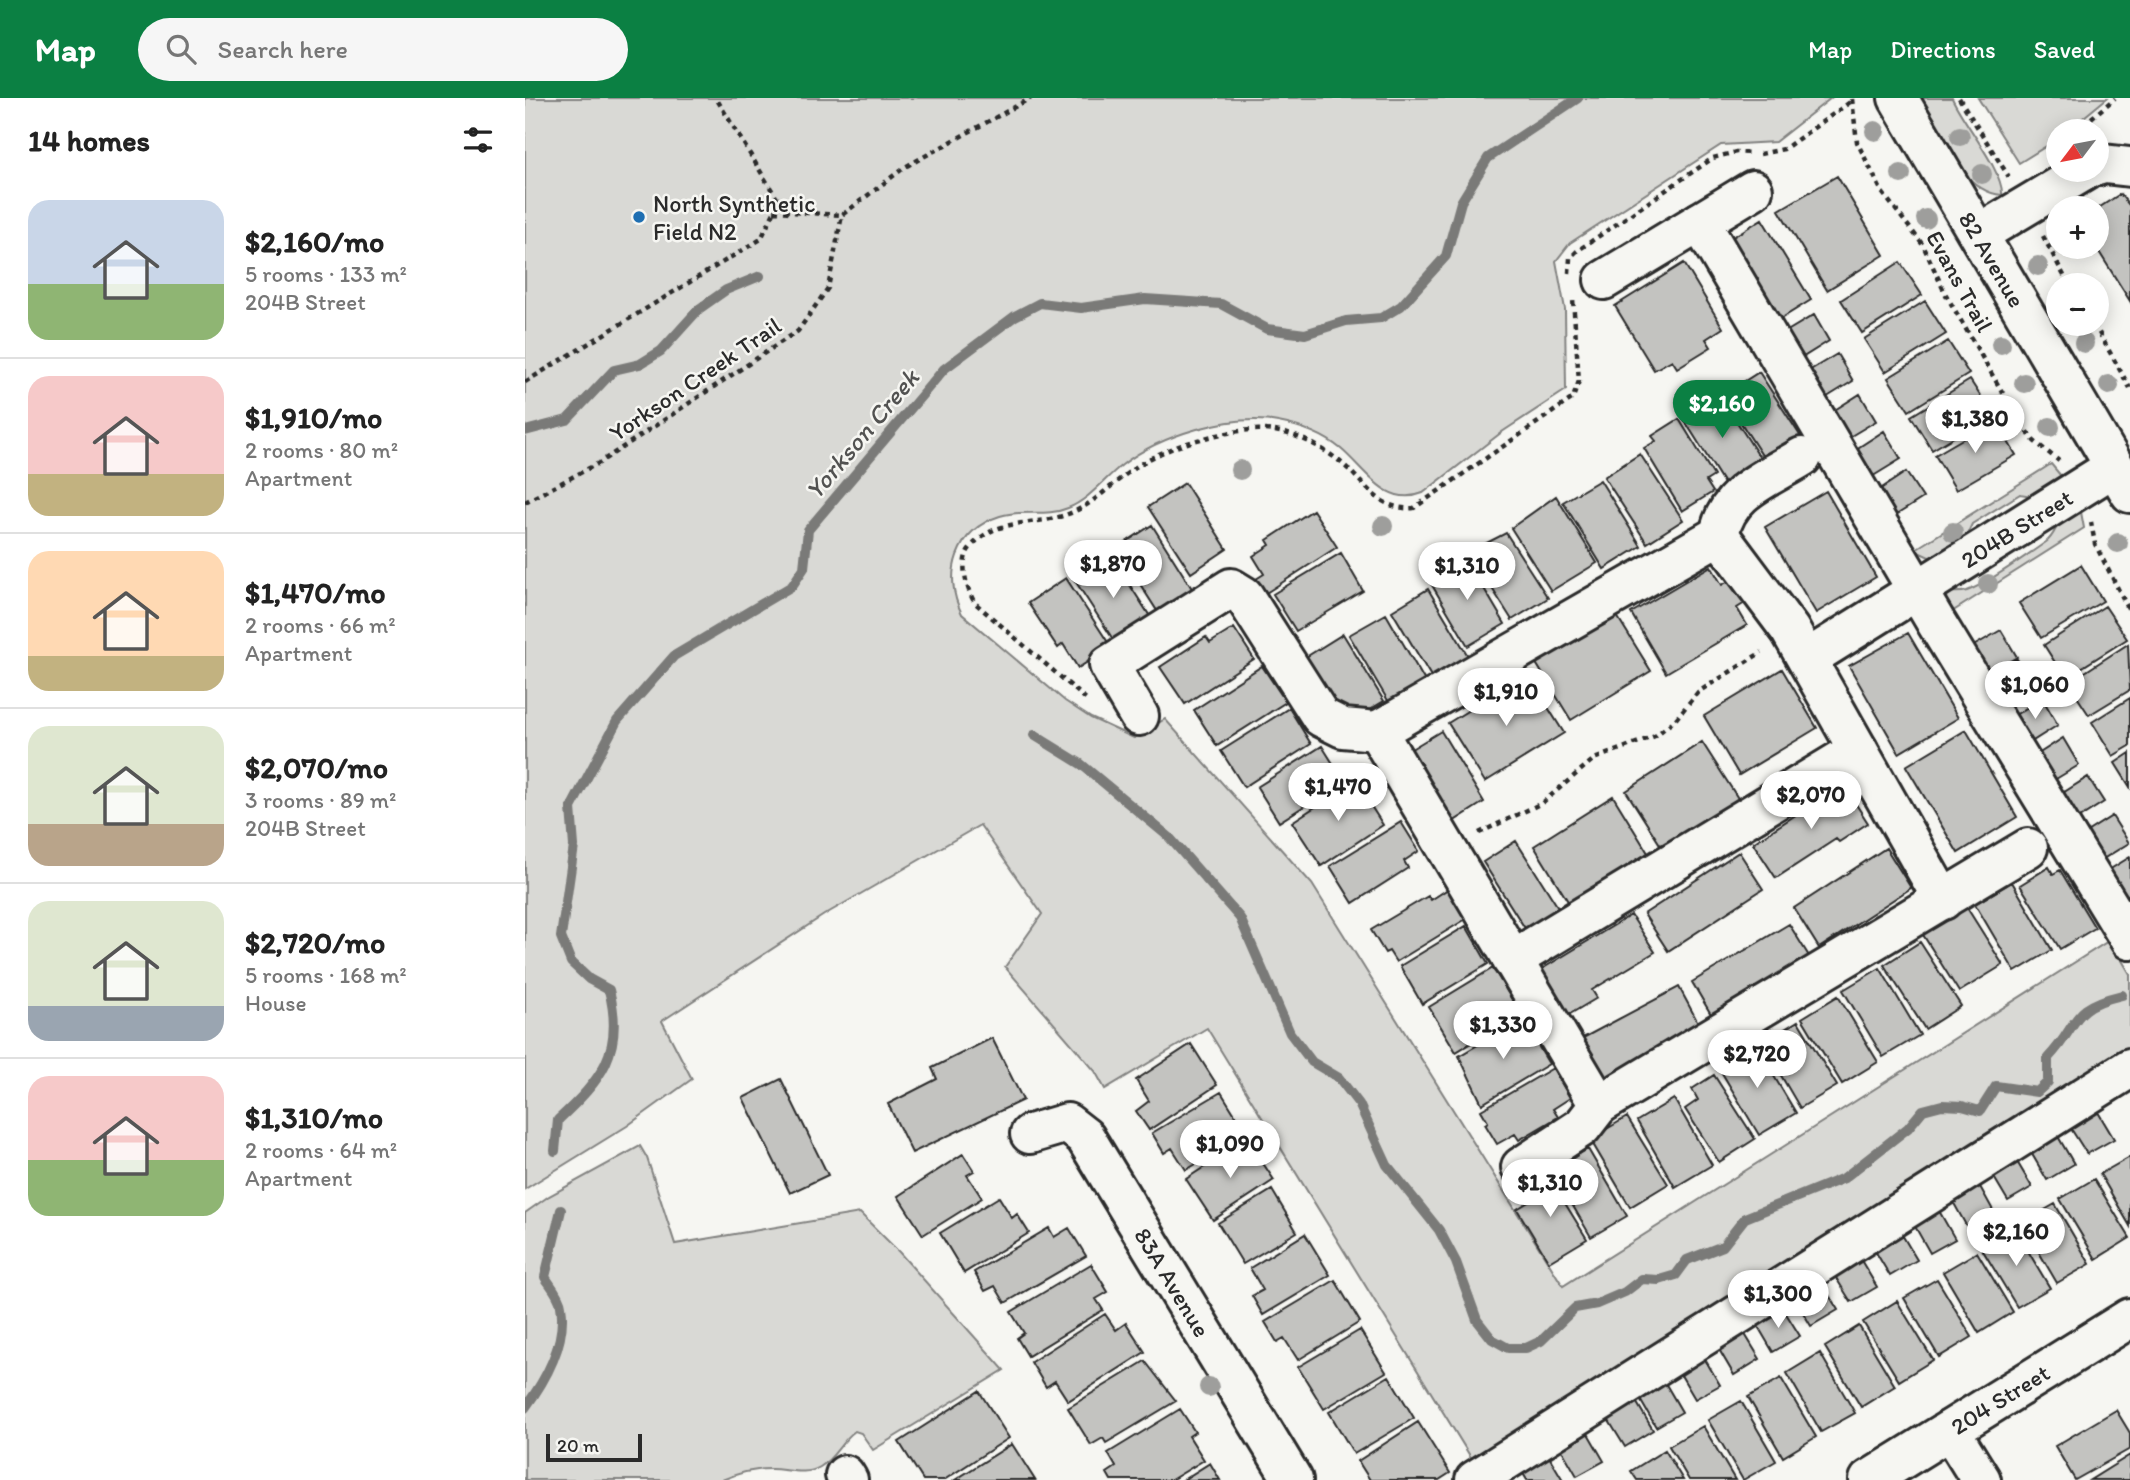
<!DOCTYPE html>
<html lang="en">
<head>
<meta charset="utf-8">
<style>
  body { margin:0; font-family:Itim,sans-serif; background:#f6f6f6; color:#222; height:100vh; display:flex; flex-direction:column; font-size:26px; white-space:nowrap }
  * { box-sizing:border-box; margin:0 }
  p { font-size:23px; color:#767676 }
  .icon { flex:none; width:38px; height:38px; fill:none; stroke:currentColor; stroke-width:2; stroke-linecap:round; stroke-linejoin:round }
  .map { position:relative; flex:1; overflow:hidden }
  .panel { display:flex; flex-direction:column; background:#fff; width:525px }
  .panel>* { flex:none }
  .needle { width:46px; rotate:238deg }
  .fabs { position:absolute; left:1521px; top:21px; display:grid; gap:14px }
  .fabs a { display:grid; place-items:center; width:63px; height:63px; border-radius:50%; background:#fff; box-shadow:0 4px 18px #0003; font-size:35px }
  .scale { position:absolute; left:21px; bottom:18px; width:96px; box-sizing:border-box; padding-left:7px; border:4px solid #2b2b2b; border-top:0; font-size:19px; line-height:24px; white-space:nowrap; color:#2b2b2b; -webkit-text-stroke:5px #f6f6f2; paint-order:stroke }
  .price { position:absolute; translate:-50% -60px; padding:0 16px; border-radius:24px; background:#fff; color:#222; font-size:23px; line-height:46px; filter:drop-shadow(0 2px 4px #0008) }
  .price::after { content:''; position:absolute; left:50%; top:42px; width:21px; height:16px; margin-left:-10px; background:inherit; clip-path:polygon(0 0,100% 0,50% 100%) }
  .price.active { background:#0b8043; color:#fff }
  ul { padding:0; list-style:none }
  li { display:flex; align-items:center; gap:21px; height:175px; padding:0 28px }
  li+li { border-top:2px solid #e0e0e0 }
  li span { display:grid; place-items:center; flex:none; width:196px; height:140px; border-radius:21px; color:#555 }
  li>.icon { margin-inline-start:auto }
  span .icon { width:84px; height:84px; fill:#fffc; stroke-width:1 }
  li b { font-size:30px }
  h2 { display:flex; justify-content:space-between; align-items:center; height:84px; padding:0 28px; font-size:30px }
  header { display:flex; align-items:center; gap:42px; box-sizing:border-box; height:98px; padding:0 35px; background:#0b8043; color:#fff }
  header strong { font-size:33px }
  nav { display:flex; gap:38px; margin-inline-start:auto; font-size:24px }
  .search { width:490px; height:63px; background:#f6f6f6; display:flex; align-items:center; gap:18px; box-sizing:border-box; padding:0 24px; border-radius:38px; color:#767676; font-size:26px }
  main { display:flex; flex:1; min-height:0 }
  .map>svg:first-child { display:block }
</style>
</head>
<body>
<header>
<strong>Map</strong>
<div class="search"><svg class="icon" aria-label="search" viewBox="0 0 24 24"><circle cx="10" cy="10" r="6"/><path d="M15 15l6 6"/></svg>Search here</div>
<nav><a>Map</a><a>Directions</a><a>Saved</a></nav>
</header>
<main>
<section class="panel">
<h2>14 homes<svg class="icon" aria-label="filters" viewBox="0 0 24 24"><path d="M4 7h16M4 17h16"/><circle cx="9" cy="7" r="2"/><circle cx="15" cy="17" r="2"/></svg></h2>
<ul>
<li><span style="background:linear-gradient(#c9d6e8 60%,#8fb573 0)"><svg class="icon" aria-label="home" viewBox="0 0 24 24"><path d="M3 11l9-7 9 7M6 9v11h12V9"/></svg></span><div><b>$2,160/mo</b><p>5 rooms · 133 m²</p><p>204B Street</p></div></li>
<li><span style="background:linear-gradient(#f6c9c9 70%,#c2b280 0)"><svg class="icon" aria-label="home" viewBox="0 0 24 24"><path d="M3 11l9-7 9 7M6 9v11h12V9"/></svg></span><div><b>$1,910/mo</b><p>2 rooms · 80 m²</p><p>Apartment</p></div></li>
<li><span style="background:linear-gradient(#ffd9b3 75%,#c2b280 0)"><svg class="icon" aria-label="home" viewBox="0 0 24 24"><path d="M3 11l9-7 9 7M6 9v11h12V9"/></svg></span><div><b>$1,470/mo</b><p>2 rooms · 66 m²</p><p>Apartment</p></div></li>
<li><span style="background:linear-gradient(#dfe7d0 70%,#b9a48a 0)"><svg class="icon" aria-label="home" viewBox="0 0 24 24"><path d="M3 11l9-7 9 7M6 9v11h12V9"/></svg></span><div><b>$2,070/mo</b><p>3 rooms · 89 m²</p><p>204B Street</p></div></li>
<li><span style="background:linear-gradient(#dfe7d0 75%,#9aa5b1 0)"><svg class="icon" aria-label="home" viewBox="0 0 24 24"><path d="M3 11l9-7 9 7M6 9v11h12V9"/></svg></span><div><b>$2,720/mo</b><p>5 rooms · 168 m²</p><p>House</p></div></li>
<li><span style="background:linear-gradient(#f6c9c9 60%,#8fb573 0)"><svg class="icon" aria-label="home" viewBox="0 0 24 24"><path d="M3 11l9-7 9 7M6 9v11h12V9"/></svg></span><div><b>$1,310/mo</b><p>2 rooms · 64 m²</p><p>Apartment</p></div></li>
</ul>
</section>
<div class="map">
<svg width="1605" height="1382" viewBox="0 0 1605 1382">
  <rect width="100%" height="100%" fill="#f6f6f2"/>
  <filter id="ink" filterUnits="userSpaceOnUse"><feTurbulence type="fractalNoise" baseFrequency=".0143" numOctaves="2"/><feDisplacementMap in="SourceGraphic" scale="14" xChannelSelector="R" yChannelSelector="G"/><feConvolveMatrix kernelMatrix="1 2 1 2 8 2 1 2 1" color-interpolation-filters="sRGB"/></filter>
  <g filter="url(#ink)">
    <!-- green -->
    <path fill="#d9d9d5" stroke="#828280" stroke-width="2" d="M0 0H1306L1250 44 1196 47 1045 145 1031 163 1040 211 1041 292 977 334 898 395C861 410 841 372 816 351 799 337 775 328 753 324 706 315 634 338 597 367 580 380 564 402 543 410 522 419 497 411 475 418 431 432 417 477 437 516L540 603 566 620 609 640 640 621 787 786 1038 1188 1585 842 1605 876V952L950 1366 682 930 580 991 570 973 480 869 517 816 455 727 299 817 137 923 167 981 102 1028 0 1091Z
      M1393 0H1427C1439 26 1479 74 1477 97 1437 95 1412 32 1393 0Z
      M1453 0H1582L1542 33H1533L1531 42 1494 65Z
      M1526 366 1536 378 1533 384 1507 398 1495 396 1447 426 1439 443 1412 458 1404 459 1389 452Z
      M1556 414 1559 430 1422 517 1415 496C1424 492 1432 496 1442 493 1460 487 1504 456 1521 444 1535 433 1528 418 1556 414Z
      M115 1048 122 1060 150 1146 335 1115 374 1154 479 1272 348 1352 336 1335 330 1333C316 1343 310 1360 295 1369 280 1378 262 1371 246 1371 228 1371 213 1375 197 1382H0V1115L24 1098Z"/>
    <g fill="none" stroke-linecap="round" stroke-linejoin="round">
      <!-- stream -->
      <path stroke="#7a7a78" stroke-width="10" d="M0 333 42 322 89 272 115 266 136 253 174 211 201 192 235 178
        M509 637 556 666 644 739 715 820 765 935 787 964 814 980 834 1006 862 1067 914 1132 931 1164 952 1222 967 1241 983 1250H1001L1016 1243 1050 1210 1072 1206 1100 1194 1117 1181 1134 1182 1151 1177 1162 1162 1198 1148 1220 1120 1319 1080 1383 1030 1398 1012 1417 1007 1437 1008 1455 1013 1471 988 1512 994 1523 984V960C1556 926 1542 910 1597 897
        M30 1053 33 1022C76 982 100 954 84 892L64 881 46 864 36 839 49 748 46 710 92 623 149 558 267 488 279 470 283 432 419 271 490 218 515 205 556 210 620 201 696 206 742 231 780 236 821 223 856 220 876 208 921 158 936 104 963 60 1053 0
        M0 1310C20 1283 42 1244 36 1208 35 1198 25 1187 20 1179L36 1112"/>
    </g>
    <!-- building -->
    <path fill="#c3c3c0" stroke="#2b2b2b" stroke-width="2" d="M1312 78 1359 157 1302 192 1254 112Z
      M1595 96 1605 108V203L1571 149 1572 111Z
      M1237 121 1286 202 1252 223 1203 142Z
      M1375 164 1397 197 1337 235 1316 202Z
      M1159 165 1198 230 1181 241 1186 249 1152 270 1147 262 1129 272 1090 208Z
      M1400 203 1421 236 1360 274 1339 241Z
      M1289 217 1304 243 1275 261 1259 235Z
      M1423 243 1444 276 1384 313 1363 280Z
      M1312 256 1328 283 1299 301 1282 274Z
      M1234 274 1276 339 1240 362 1198 297Z
      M1445 282 1467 316 1407 352 1386 318Z
      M1194 296 1237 363 1200 387 1158 320Z
      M1335 296 1351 323 1321 341 1305 315Z
      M1154 321 1189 378 1181 383 1188 394 1157 413 1119 350 1131 343 1127 338Z
      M1470 322 1491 357 1431 392 1410 357Z
      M1359 333 1376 361 1345 380 1328 353Z
      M1115 356 1158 422 1122 445 1079 379Z
      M1381 374 1398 400 1368 419 1351 394Z
      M1075 382 1116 448 1079 471 1038 404Z
      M660 385 702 451 666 475 623 409Z
      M1301 393 1351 479 1291 515 1240 429Z
      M1031 398 1072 465 1026 493 986 430Z
      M788 412 812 449 741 495 731 481 739 476 728 458 745 447 742 442Z
      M627 427 671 497 636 519 592 450Z
      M981 435 1023 500 987 522 944 454Z
      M816 455 838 493 771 533 748 496Z
      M586 458 628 523 591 546 549 481Z
      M941 460 980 526 943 548 904 482Z
      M1556 467 1578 503 1516 540 1494 505Z
      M1186 468 1197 487 1214 477 1228 500 1212 510 1222 527 1141 575 1106 515Z
      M541 480 586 549 553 570 538 546 533 550 503 505Z
      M903 491 943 558 907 580 867 513Z
      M1580 508 1602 541 1540 580 1519 547Z
      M1089 513 1126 573 1046 622 1009 562Z
      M861 516 901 585 865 606 824 537Z
      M709 530 729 561 660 606 635 569 681 539 685 545Z
      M1476 532 1492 559 1461 577 1445 550Z
      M1383 535 1433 620 1374 655 1324 568Z
      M818 536 859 603 822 625 781 559Z
      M1603 546 1605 592 1564 617 1543 585Z
      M1492 561 1509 587 1480 606 1463 580Z
      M737 568 761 604 692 648 669 612Z
      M1257 571 1292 630 1214 677 1179 618Z
      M1002 576 1039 635 960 684 923 625Z
      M1517 600 1533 627 1503 646 1487 619Z
      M1605 600V648L1588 658 1567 624Z
      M764 610 786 646 719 689 696 653Z
      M1441 632 1492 719 1433 755 1381 668Z
      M916 633 959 704 926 725 883 653Z
      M1538 640 1554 667 1526 684 1510 658Z
      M1177 644 1214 702 1138 751 1101 693Z
      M797 648 819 683 754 724 732 689Z
      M1605 655V689L1590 665Z
      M1563 679 1579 704 1549 723 1533 698Z
      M830 683 858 727 796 768 767 724Z
      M1318 686 1343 725 1314 744 1311 741 1251 780 1228 745Z
      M1088 698 1123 755 1044 805 1009 748Z
      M1587 718 1604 745 1573 764 1557 737Z
      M876 724 894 753 879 763 883 770 828 805 805 768Z
      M991 743 1036 814 1003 835 958 764Z
      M1361 750 1386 790 1294 850 1269 810Z
      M1214 754 1238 791 1143 853 1119 816Z
      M1605 759V796L1596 802 1579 775Z
      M1524 769 1528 776 1535 772 1570 830 1535 851 1495 787Z
      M1487 784 1527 852 1490 874 1450 806Z
      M923 791 941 821 871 864 864 853 860 855 846 832 903 798 906 802Z
      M1439 805 1478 867 1434 894 1395 832Z
      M1106 817 1130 854 1067 892 1072 900 1040 919 1012 874Z
      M1264 826 1287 863 1190 923 1167 884Z
      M941 828 963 866 897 906 875 868Z
      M1395 844 1436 908 1400 931 1359 867Z
      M968 870 995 915 931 954 904 909Z
      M1355 870 1395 937 1358 959 1318 892Z
      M1154 889 1176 930 1079 981 1058 940Z
      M1313 898 1353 964 1317 986 1277 920Z
      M997 921 1024 966 957 1006 934 958Z
      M1273 923 1312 988 1275 1010 1237 945Z
      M467 940 498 1002 387 1055 363 1006 412 981 407 970Z
      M666 946 692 987 624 1032 611 1013 624 1003 611 982Z
      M1231 948 1271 1015 1234 1037 1194 970Z
      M1028 970 1045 1000 1028 1011 1033 1019 994 1042 990 1036 972 1046 960 1026 963 1024 956 1012Z
      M1189 977 1230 1041 1194 1064 1160 1011 1173 1002 1167 991Z
      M256 981 303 1077 265 1095 218 1000Z
      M696 994 722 1036 661 1072 647 1050 639 1055 627 1035Z
      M1149 1001 1187 1067 1150 1089 1112 1023Z
      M1570 1009 1589 1041 1562 1056 1543 1026Z
      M1102 1019 1143 1086 1105 1109 1065 1041Z
      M1531 1035 1549 1066 1522 1082 1504 1051Z
      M722 1041 749 1082 688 1122 661 1081Z
      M1063 1051 1102 1118 1066 1139 1027 1072Z
      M438 1056 449 1073 442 1077 457 1100 398 1137 373 1098Z
      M1605 1059V1128L1575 1076Z
      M1491 1062 1507 1089 1483 1103 1467 1076Z
      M1022 1076 1062 1141 1024 1164 992 1111 1005 1103 997 1091Z
      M1569 1081 1605 1140 1571 1161 1535 1101Z
      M1453 1085 1469 1114 1442 1129 1426 1100Z
      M747 1092 772 1134 718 1166 693 1125Z
      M474 1099 487 1120 492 1116 504 1135 439 1175 415 1135Z
      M1530 1106 1565 1166 1532 1185 1497 1125Z
      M1413 1111 1430 1141 1405 1155 1388 1125Z
      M524 1130 529 1139 544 1130 561 1158 480 1205 470 1188 460 1193 449 1174Z
      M1490 1131 1525 1190 1492 1209 1457 1151Z
      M1376 1135 1392 1162 1365 1178 1349 1151Z
      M780 1136 805 1177 738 1217 727 1198 738 1192 725 1170Z
      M1452 1154 1488 1214 1454 1235 1418 1174Z
      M1334 1159 1352 1189 1326 1204 1308 1175Z
      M566 1166 583 1194 571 1201 578 1212 503 1258 492 1240 499 1235 486 1214Z
      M1412 1181 1447 1239 1414 1259 1379 1200Z
      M810 1182 835 1224 773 1262 759 1240 752 1244 740 1224Z
      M1296 1184 1313 1212 1286 1228 1270 1201Z
      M1372 1203 1408 1262 1374 1283 1338 1224Z
      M1257 1209 1275 1238 1248 1254 1231 1225Z
      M580 1216 591 1232 601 1225 620 1254 543 1303 530 1283 521 1289 506 1264Z
      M1334 1228 1370 1288 1336 1309 1300 1249Z
      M835 1232 861 1274 799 1311 773 1269Z
      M1218 1233 1235 1261 1209 1277 1192 1248Z
      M1295 1255 1330 1315 1296 1334 1262 1275Z
      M1178 1258 1195 1287 1170 1301 1153 1272Z
      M620 1263 651 1303 581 1345 578 1340 566 1347 543 1310Z
      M864 1278 889 1320 829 1356 804 1314Z
      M1256 1280 1291 1339 1258 1359 1223 1299Z
      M1139 1283 1157 1314 1131 1329 1113 1298Z
      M454 1293 484 1340 419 1382H398L374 1344Z
      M1109 1300 1128 1332 1100 1349 1081 1318Z
      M1216 1303 1251 1363 1218 1382 1183 1322Z
      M655 1311 670 1334 664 1338 679 1362 646 1382H586L582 1375 591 1369 583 1355Z
      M1591 1312 1605 1335V1351L1550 1382 1530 1348Z
      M893 1324 925 1375 914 1382H845L833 1363Z
      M1178 1328 1210 1382H1164L1144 1348Z
      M1061 1332 1079 1363 1052 1378 1034 1347Z
      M487 1346 510 1382H430Z
      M1140 1352 1158 1382H1112L1106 1373Z
      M1023 1357 1038 1382H1002L996 1372Z
      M1605 1357V1382H1565Z
      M685 1365 695 1382H658Z"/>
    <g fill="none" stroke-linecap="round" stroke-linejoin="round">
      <defs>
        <g id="minor">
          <path id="s1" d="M1373 0 1605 395"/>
          <path d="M1572 68 1579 66 1605 69"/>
          <path d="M1175 124 1228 92"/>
          <path d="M1454 136 1561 72"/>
          <path d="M1079 182 1175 124 1412 526 1605 842"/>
          <path d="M1277 359C1242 381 1202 393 1194 437L852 633 1074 1007 1503 750"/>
          <path d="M1194 437 1265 532 1418 802"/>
          <path id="s2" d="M1282 561 1589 369"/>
          <path d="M614 618 584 567 706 490 719 498 796 619 818 630 852 633"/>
          <path d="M987 862 1333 652"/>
          <path id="s3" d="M505 1036 542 1025 560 1039 768 1382"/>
          <path d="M996 1069 1057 1029 1074 1007"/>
          <path d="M1425 1332 1456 1382"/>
          <path d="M320 1377 323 1382"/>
          <path d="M950 1382 1605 970"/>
          <path id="s4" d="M1344 1382 1605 1220"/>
        </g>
      </defs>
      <!-- minor casing -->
      <use href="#minor" stroke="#2b2b2b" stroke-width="44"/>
      <!-- path -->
      <path stroke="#2b2b2b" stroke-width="4.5" stroke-dasharray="5 5" stroke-linecap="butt" d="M1434 0 1484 79
        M1327 1 1332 44 1357 94 1398 147 1420 195 1494 323 1509 343 1534 363
        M1551 33 1590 0
        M1235 56 1259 51 1328 2
        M249 113 317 117
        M1518 138 1544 187
        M1044 175 1045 160 1052 153 1188 60 1211 54 1226 55
        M1569 226 1605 290
        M0 284 236 141 254 104 191 0
        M0 404 74 365 273 233 303 190 317 117 380 69 506 0
        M1566 424 1570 446 1605 514
        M561 601 450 505C441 491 434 463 445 450 471 418 510 429 543 416 571 406 592 380 617 365 646 347 705 330 739 332 768 333 799 349 820 368 842 388 855 413 889 410L1048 300 1054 283 1048 201
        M954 735 1017 705 1069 661 1130 638 1150 622 1173 594 1237 554"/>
      <!-- minor -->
      <use href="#minor" stroke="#f6f6f2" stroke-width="38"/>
    </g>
    <!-- trees -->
    <g fill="#9e9e9c">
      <circle cx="1350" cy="33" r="10"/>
      <circle cx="1435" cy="38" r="10"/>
      <circle cx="1376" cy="76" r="10"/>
      <circle cx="1457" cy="76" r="10"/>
      <circle cx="1401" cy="121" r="10"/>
      <circle cx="1513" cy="168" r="10"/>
      <circle cx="1559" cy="245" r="10"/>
      <circle cx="1476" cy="246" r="10"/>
      <circle cx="1499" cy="285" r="10"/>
      <circle cx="1584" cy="287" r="10"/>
      <circle cx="1525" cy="329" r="10"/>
      <circle cx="715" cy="372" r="10"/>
      <circle cx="858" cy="428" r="10"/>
      <circle cx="1428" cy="434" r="10"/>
      <circle cx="1593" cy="445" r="10"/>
      <circle cx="1463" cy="486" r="10"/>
      <circle cx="684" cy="1289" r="10"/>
    </g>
  </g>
  <!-- markers -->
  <circle fill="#1f6fb2" stroke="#f6f6f2" stroke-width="2.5" cx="114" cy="119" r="7"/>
  <g text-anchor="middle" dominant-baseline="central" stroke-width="5" stroke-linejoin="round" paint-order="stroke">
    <!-- poi labels -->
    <g font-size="24" fill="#2b2b2b" stroke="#f6f6f2" text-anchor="start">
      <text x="128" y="105">North Synthetic<tspan x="128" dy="28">Field N2</tspan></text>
    </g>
    <!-- street labels -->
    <g font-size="24" fill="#2b2b2b" stroke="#f6f6f2">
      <text stroke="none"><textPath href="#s1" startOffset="187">82 Avenue</textPath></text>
      <text transform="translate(1435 183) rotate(61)">Evans Trail</text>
      <text transform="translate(170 281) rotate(-34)">Yorkson Creek Trail</text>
      <text stroke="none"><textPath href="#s2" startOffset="247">204B Street</textPath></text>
      <text stroke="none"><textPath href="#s3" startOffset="231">83A Avenue</textPath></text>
      <text stroke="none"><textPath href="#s4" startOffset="154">204 Street</textPath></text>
    </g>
    <!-- water labels -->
    <g font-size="26" font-style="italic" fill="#525251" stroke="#f6f6f2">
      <text transform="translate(337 336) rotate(-50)">Yorkson Creek</text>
    </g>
  </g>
</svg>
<div class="fabs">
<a><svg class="needle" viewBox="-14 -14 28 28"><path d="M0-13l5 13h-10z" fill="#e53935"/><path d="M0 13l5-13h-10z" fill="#767676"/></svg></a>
<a>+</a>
<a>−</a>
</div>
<div class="scale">20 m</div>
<b class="price active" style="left:1197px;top:342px">$2,160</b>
<b class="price" style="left:1450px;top:357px">$1,380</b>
<b class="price" style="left:588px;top:502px">$1,870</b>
<b class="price" style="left:942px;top:504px">$1,310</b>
<b class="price" style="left:1510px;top:623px">$1,060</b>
<b class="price" style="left:981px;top:630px">$1,910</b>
<b class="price" style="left:813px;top:725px">$1,470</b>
<b class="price" style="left:1286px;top:733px">$2,070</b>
<b class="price" style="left:978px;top:963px">$1,330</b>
<b class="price" style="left:1232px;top:992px">$2,720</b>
<b class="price" style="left:705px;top:1082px">$1,090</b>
<b class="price" style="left:1025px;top:1121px">$1,310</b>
<b class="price" style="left:1491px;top:1170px">$2,160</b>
<b class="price" style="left:1253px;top:1232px">$1,300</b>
</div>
</main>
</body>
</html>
